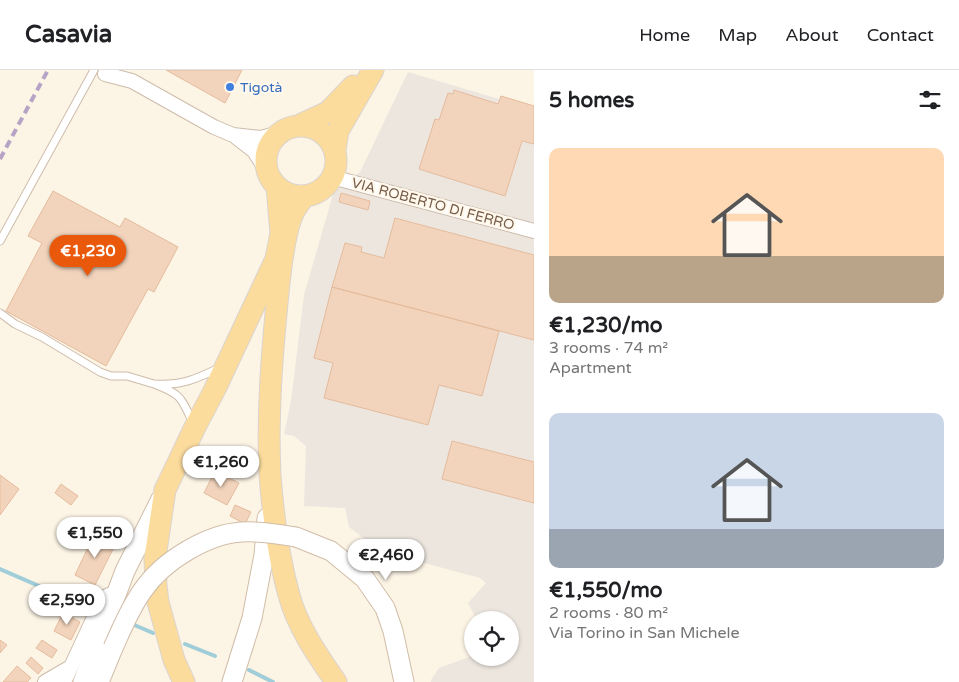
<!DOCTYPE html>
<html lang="en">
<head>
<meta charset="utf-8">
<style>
  body { margin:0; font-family:"Varela Round",sans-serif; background:#f2f2f2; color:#202124; height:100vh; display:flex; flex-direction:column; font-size:19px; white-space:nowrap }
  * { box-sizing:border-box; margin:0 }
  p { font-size:16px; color:#757577 }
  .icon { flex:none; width:28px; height:28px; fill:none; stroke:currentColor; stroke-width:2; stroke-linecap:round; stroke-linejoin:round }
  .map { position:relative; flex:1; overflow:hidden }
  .sheet { display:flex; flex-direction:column; background:#fff; width:425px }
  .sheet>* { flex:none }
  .buttons { position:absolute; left:464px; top:541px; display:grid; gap:10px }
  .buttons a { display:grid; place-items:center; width:55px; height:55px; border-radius:50%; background:#fff; box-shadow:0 1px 4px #0004; font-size:25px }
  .price { position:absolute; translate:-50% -42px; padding:0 11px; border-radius:18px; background:#fff; color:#222; font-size:16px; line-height:32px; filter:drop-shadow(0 1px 2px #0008) }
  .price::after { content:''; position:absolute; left:50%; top:30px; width:15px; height:11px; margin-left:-8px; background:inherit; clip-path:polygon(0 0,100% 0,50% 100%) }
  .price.active { background:#ea580c; color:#fff }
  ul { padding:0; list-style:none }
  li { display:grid; align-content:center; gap:10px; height:265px; padding:0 15px }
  li span { display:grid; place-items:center; height:155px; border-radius:10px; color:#555 }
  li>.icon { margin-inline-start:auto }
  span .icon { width:90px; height:90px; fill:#fffc; stroke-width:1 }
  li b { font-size:21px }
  h2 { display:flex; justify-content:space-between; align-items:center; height:60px; padding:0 15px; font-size:21px }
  header { display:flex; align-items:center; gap:30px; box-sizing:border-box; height:70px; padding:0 25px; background:#fff; border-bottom:1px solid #e0e0e0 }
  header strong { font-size:24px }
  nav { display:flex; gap:28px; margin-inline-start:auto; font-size:18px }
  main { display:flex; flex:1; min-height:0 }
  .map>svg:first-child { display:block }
</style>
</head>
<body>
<header>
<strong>Casavia</strong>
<nav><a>Home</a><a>Map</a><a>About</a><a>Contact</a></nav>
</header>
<main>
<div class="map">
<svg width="534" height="612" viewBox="0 0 534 612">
  <rect width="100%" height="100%" fill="#fcf4e5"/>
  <!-- industrial -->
  <path fill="#ece6df" d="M408 2 499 29 501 26 534 36V612H431V610L439 598 472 586V588H510V550H477L468 533 486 513 480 508 380 481 349 457 345 438 304 436 306 376 294 366 284 364 291 331 304 225 334 121 360 102Z"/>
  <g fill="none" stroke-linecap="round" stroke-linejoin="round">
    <!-- stream -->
    <path stroke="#9fcdd8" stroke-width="4" d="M0 499 85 536
      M132 554 153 563
      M185 574 215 586
      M249 600 273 612"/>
  </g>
  <!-- building -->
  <path fill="#f2d4bc" stroke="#e5bb9c" d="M166 0H242L225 33Z
    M454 20 498 34 501 26 534 36V74L522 71 505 126 419 99 435 49 439 50 448 23 453 24Z
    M53 121 120 157 125 148 178 177 154 222 148 219 106 296 6 241 42 173 28 166Z
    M341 123 370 131 368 140 339 132Z
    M395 148 534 185V270L332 217 345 173 362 177 361 182 384 188Z
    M332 217 499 261 482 326 439 315 428 355 324 328 333 293 314 288Z
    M452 371 534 392V433L442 409Z
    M215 401 239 413 227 435 204 423Z
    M0 405 19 419 0 445Z
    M61 414 78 426 71 435 55 423Z
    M235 435 251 442 245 454 230 446Z
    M95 463 116 473 95 515 75 505Z
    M63 543 80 552 71 570 54 561Z
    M0 570 7 575 0 583Z
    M42 570 57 580 52 588 36 578Z
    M31 587 43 598 38 604 26 593Z
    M17 596 31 608 27 612H3Z"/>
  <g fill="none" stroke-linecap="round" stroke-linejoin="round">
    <defs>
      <path id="lane" d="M0 171 94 0
        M0 243 15 254 42 267 100 302 111 306H127L154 314
        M193 353C181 327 181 324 154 314 181 316 196 309 219 298"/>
      <path id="street" d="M105 4 132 11 214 57 233 65 261 68 279 63
        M236 67 254 81 267 101
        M332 107 534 161
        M45 612 69 598
        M64 612 103 528 109 525H116"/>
      <path id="secondary" d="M296 467 331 481 365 509 385 538 393 561 404 612
        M83 612 125 501 161 429
        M99 612 113 578
        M232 612 252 548 264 485 267 448"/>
      <path id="primary" d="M300 55 328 42 353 16
        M266 91a35 35 0 1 1 70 0a35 35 0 1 1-70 0Z
        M335 80 338 61 373 0
        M305 126C299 133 294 139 291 148 284 167 280 203 278 223 272 283 267 345 270 405 273 445 278 486 289 525 297 556 318 586 336 612
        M184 612 174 590 158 532 156 516 155 488 165 420 195 357 215 319 276 189 281 163 277 117"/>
    </defs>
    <!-- lane casing -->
    <use href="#lane" stroke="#cebcab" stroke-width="9"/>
    <!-- street casing -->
    <use href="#street" stroke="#cebcab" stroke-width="16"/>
    <!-- secondary casing -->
    <use href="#secondary" stroke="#d1bda8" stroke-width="21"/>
    <!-- primary casing -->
    <use href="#primary" stroke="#dbd4d0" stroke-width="23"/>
    <!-- lane -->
    <use href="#lane" stroke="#fff" stroke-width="7"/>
    <!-- street -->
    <use href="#street" stroke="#fff" stroke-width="14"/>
    <!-- secondary -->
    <use href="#secondary" stroke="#fff" stroke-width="19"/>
    <!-- primary -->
    <use href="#primary" stroke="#fbdc9d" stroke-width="21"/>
    <!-- rail -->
    <path stroke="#b7a3c6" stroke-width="4" stroke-dasharray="8 5" stroke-linecap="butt" d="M0 89 48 0"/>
    <defs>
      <path id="secondary-bridge" d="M113 578C122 558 130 538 143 520 163 491 207 464 242 462 260 461 279 464 296 467"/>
    </defs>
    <!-- secondary-bridge casing -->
    <use href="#secondary-bridge" stroke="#d1bda8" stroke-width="21" stroke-linecap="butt"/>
    <!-- secondary-bridge -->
    <use href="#secondary-bridge" stroke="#fff" stroke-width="19"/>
  </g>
  <!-- markers -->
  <circle fill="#3f7fe0" stroke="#fff8eb" stroke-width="2" cx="230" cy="17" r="5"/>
  <g text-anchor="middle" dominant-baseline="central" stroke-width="4.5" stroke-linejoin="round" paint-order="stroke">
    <!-- shop labels -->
    <g font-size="14" fill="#366cbe" stroke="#fff8eb" text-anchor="start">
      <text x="240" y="17">Tigotà</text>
    </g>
    <!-- street labels -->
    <g font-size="14" fill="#755b4a" stroke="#fff8eb">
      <text transform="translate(433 134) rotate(15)">VIA ROBERTO DI FERRO</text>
    </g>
  </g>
</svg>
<div class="buttons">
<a><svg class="icon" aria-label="locate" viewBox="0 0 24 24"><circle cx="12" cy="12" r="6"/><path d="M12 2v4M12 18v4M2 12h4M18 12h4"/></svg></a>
</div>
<b class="price active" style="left:88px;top:207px">€1,230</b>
<b class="price" style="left:221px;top:418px">€1,260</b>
<b class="price" style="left:95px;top:489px">€1,550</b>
<b class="price" style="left:386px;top:511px">€2,460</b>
<b class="price" style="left:67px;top:556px">€2,590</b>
</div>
<section class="sheet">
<h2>5 homes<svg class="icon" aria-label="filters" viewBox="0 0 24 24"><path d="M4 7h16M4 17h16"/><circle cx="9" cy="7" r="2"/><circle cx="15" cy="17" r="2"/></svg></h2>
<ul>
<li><span style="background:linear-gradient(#ffd9b3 70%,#b9a48a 0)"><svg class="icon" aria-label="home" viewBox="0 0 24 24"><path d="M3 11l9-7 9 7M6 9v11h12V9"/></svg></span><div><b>€1,230/mo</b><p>3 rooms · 74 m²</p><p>Apartment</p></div></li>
<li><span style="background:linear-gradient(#c9d6e8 75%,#9aa5b1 0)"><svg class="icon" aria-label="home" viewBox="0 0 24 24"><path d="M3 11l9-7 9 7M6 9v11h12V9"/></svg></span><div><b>€1,550/mo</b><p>2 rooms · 80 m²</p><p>Via Torino in San Michele</p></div></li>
</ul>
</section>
</main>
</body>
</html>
